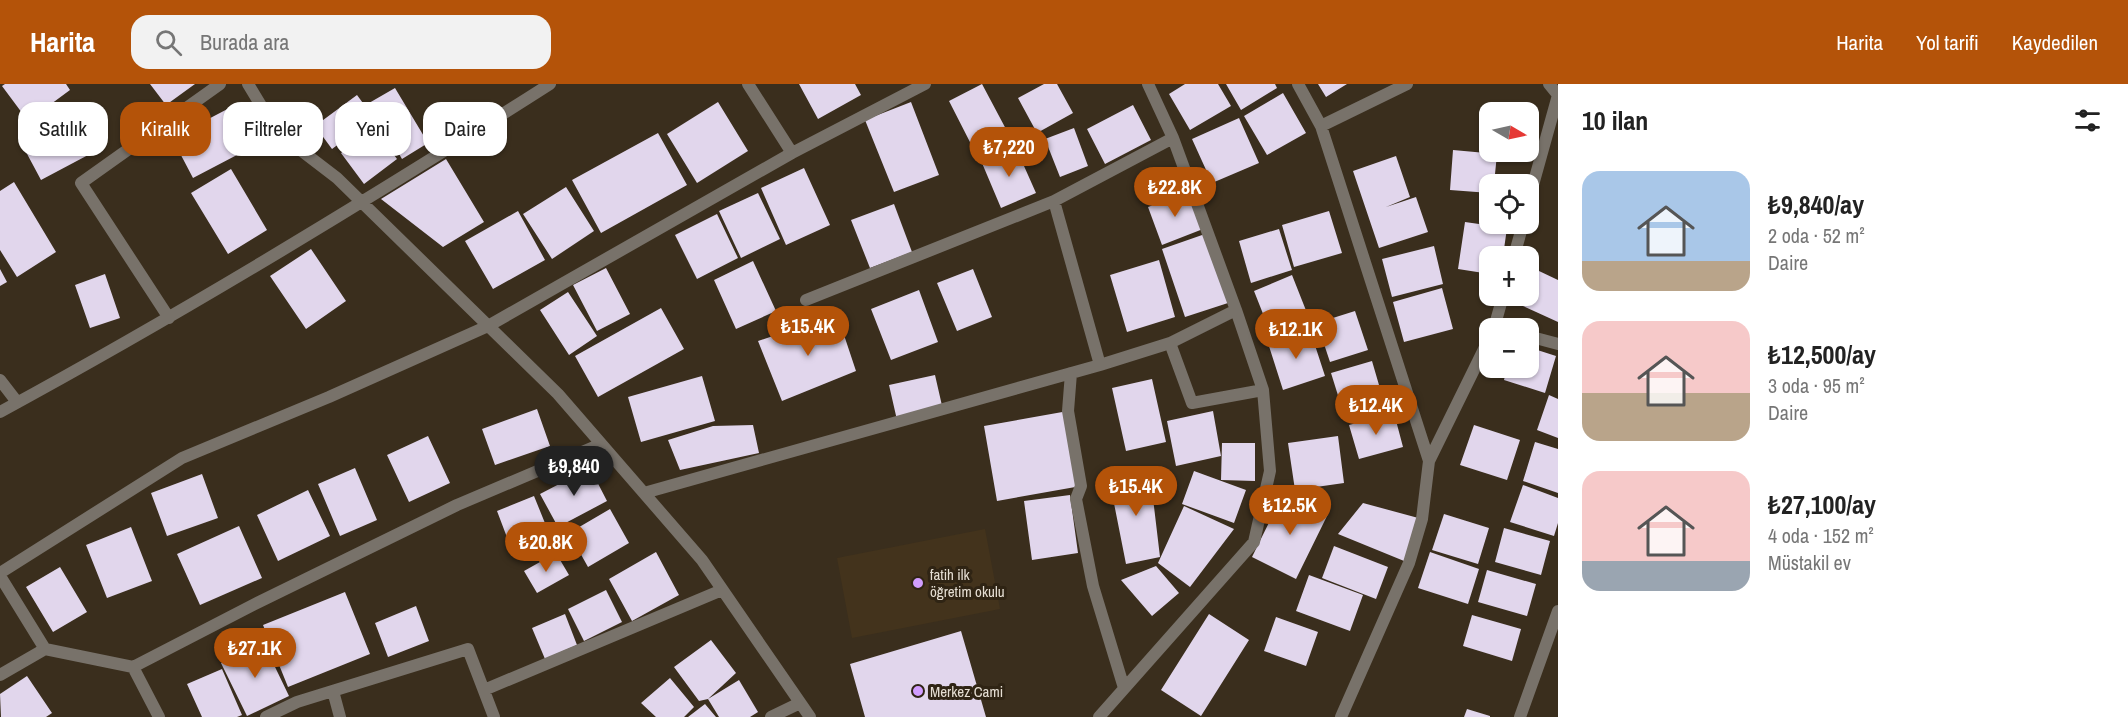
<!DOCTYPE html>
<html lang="tr">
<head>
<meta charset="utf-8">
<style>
  body { margin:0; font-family:"Archivo Narrow",sans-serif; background:#f2f2f2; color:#222; height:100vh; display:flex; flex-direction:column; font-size:22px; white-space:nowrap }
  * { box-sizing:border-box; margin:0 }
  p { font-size:20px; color:#767676 }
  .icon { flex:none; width:33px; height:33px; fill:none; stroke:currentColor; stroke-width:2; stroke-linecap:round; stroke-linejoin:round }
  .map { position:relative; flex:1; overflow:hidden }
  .details { display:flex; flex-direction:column; background:#fff; width:570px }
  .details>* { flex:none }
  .guide { position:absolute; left:18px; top:18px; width:570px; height:54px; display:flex; gap:12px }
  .needle { width:39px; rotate:99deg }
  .controls { position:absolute; left:1479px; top:18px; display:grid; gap:12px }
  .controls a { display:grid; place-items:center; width:60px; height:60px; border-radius:12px; background:#fff; box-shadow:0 2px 4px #0004; font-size:30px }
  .price { position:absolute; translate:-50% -51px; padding:0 14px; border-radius:21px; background:#b45309; color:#fff; font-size:20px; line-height:39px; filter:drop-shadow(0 2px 3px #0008) }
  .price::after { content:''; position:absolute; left:50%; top:36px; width:18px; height:14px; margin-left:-9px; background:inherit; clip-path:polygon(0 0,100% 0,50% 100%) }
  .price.on { background:#222; color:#fff }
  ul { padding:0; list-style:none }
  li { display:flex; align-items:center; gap:18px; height:150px; padding:0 24px }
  li span { display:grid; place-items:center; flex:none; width:168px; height:120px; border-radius:18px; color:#555 }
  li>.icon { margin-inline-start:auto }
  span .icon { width:72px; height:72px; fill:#fffc; stroke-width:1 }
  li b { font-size:26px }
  h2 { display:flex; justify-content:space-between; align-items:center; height:72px; padding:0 24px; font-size:26px }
  .pill { padding:0 21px; border-radius:18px; background:#fff; box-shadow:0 2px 4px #0004; font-size:21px; line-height:54px }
  .pill.on { background:#b45309; color:#fff }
  header { display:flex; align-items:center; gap:36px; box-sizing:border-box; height:84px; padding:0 30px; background:#b45309; color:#fff }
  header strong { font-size:28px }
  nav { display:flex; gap:33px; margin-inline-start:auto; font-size:21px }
  .search { width:420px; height:54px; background:#f2f2f2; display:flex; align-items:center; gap:15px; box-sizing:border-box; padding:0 21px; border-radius:18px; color:#767676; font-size:22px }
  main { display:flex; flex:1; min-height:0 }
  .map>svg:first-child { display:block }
</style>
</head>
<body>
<header>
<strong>Harita</strong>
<div class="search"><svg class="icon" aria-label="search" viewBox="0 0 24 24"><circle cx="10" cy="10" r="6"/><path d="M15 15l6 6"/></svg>Burada ara</div>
<nav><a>Harita</a><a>Yol tarifi</a><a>Kaydedilen</a></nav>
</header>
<main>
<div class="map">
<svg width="1558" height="633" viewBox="0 0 1558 633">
  <rect width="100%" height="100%" fill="#3a2e1d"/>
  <!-- built -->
  <path fill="#43331c" d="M985 445 1000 525 852 554 837 474Z"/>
  <!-- building -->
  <path fill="#e1d6ec" d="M5 0H66L70 6 28 37 2 2Z
    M150 0H195L166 21Z
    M799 0H855L861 11 818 35Z
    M982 0 1007 47 973 64 949 17Z
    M1044 0H1057L1073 29 1037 49 1018 14Z
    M1185 0H1218L1231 22 1190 46 1169 10Z
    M1226 0H1275L1277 4 1241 26Z
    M1318 0H1347L1326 13Z
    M395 4 428 59 402 75 369 19Z
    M1283 9 1306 49 1267 71 1244 32Z
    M357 11 374 34 332 65 315 42Z
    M718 18 748 67 697 99 667 50Z
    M911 18 939 91 894 108 865 36Z
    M239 19 260 59 193 94 172 54Z
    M1133 21 1151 56 1105 80 1087 45Z
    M67 27 90 70 41 96 18 53Z
    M1239 34 1259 79 1212 99 1192 55Z
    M374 44 397 75 364 100 341 69Z
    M1074 44 1088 82 1060 93 1045 55Z
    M658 49 687 101 601 149 572 96Z
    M1016 64 1036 109 1001 124 982 79Z
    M1453 66 1497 70 1494 100H1490V109L1450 106Z
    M1396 72 1410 113 1386 123 1416 113 1428 148 1379 164 1353 87Z
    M446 75 484 138 443 163 381 115Z
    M804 84 830 141 786 161 761 104Z
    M231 85 267 146 228 170 191 109Z
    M14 98 56 168 17 193 0 166V107Z
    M566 103 594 147 552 175 523 130Z
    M1188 108 1203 145 1162 161 1148 123Z
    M758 109 780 155 741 174 719 127Z
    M894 120 912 168 870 184 851 136Z
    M518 127 545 176 493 205 465 157Z
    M1329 127 1342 169 1294 183 1282 141Z
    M717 130 738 174 697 195 675 151Z
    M1465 138 1507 144 1503 172H1490V190L1458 185Z
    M1279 145 1292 186 1251 199 1239 157Z
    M1205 150 1228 219 1185 233 1162 165Z
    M1434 162 1443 200 1392 213 1382 175Z
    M311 165 346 217 306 245 270 192Z
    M1159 176 1175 233 1127 248 1110 191Z
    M753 177 776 227 736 245 714 196Z
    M606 184 630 230 597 247 573 201Z
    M0 185 7 198 0 202Z
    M973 185 992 233 957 247 937 199Z
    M1539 187 1558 196V238L1523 222Z
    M105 190 120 234 90 244 75 201Z
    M1292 191 1307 229 1269 245 1254 207Z
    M1442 204 1453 245 1404 258 1393 218Z
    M919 206 938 258 891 276 871 225Z
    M568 208 597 252 569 271 540 226Z
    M661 224 684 265 598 313 575 272Z
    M1355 227 1368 266 1330 278 1317 239Z
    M837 230 856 287 782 317 758 257Z
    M1310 246 1325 292 1283 306 1268 259Z
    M1528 263 1556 272 1545 309 1504 296 1507 284H1528Z
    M1372 277 1386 325 1346 337 1331 289Z
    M935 291 943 326 897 336 889 301Z
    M702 292 715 337 641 358 628 313Z
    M1152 295 1166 358 1126 367 1112 304Z
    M1549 311 1558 315V354L1537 346Z
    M537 325 550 362 495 381 482 345Z
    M1068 327 1081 402 997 417 984 342Z
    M1213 327 1221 372 1176 382 1167 337Z
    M1394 329 1403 363 1359 375 1349 341Z
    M753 341 759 369 680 386 668 356 713 342Z
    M1474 341 1520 356 1507 396 1460 381Z
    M428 352 450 399 409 418 387 371Z
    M1338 352 1344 399 1295 406 1288 359Z
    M1535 358 1558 365V409L1523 397Z
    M1222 359H1255V397L1221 396Z
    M355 384 377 436 340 452 318 400Z
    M590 384 607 417 558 443 540 410Z
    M1194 387 1246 406 1234 439 1182 420Z
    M1150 389 1160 473 1126 480 1109 394Z
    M202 390 218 434 167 452 151 409Z
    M1523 401 1558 414V439L1554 452 1510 438Z
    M308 406 330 452 278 477 257 431Z
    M1284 408 1328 430 1296 495 1252 473Z
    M1070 411 1078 469 1032 476 1024 417Z
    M534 412 551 454 513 469 497 427Z
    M1363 419 1422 435 1409 479 1338 450Z
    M1184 422 1234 445 1190 503 1158 479Z
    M610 425 629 459 588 483 569 449Z
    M1444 430 1489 444 1478 480 1432 466Z
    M239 442 262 494 200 521 177 470Z
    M131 443 152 497 107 514 86 461Z
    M1504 444 1550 457 1541 491 1495 478Z
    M1334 462 1388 483 1376 515 1322 494Z
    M656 468 679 511 632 537 609 495Z
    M1430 468 1479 485 1468 520 1418 504Z
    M556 469 569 491 537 509 524 487Z
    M1156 482 1179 509 1152 532 1121 496Z
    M60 483 87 528 53 548 26 503Z
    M1487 486 1536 500 1527 532 1478 518Z
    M1309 491 1363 511 1350 547 1296 527Z
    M606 506 622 538 584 557 568 525Z
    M345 508 370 570 288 603 263 541Z
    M416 522 429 557 388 573 375 539Z
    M565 530 577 561 545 575 532 544Z
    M1209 530 1249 556 1201 632 1161 606Z
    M1472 531 1521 545 1512 577 1463 562Z
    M1276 533 1318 548 1306 582 1264 567Z
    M961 547 986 633H865L850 580Z
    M711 556 736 589 708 615 699 617 674 583Z
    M263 558 289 612 247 632 221 579Z
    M222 585 242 631 237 633H202L187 600Z
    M27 592 52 629 46 633H1L0 610Z
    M670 594 694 623 684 633H656L641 619Z
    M739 596 758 628 750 633H719L708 615Z
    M705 620 716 633H688Z
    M1467 625 1490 632V633H1464Z"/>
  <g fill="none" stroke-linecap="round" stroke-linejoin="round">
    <!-- street -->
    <path stroke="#78726a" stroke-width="12" d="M248 0 277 48 337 94 558 310 702 476 810 633
      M748 0 792 69
      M1298 0 1321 42 1429 377
      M1321 42 1407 0
      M1054 117 1100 281
      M1528 119 1558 11 1549 0
      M1514 172 1523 140
      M806 216 1054 117 1173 54
      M169 234 81 99 220 0
      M1494 244 1503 212
      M1528 252 1558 260
      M1170 259 1192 319 1263 306
      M1071 289 1068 327 1081 402 1076 415 1093 502 1124 604
      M0 296 17 318
      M0 328C188 226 370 115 550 0
      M644 409 1100 281 1170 259 1236 226
      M0 489 182 374 329 313 488 242 792 69 925 0
      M0 492 45 565
      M133 583 159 633
      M0 591 45 565 133 583 253 521 457 421 601 360
      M484 606 722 506
      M333 607 340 633
      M266 633 297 618 468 565 494 633
      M771 633 800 619
      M1099 633 1254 458 1270 387 1263 306 1236 226 1173 54 1148 0
      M1341 633 1409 479 1422 435 1429 377 1490 253
      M1520 633 1558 527"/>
  </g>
  <!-- markers -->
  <g fill="#d19dfe" stroke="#2f2414" stroke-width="2">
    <circle cx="918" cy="499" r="6"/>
    <circle cx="918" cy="607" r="6"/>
  </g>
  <g text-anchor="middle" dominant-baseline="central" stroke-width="6" stroke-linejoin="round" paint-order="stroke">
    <!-- poi labels -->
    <g font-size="15" fill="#e6dfd4" stroke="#2f2414" text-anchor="start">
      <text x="930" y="490">fatih ilk<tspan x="930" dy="17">öğretim okulu</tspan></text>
      <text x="930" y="607">Merkez Cami</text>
    </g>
  </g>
</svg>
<div class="controls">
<a><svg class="needle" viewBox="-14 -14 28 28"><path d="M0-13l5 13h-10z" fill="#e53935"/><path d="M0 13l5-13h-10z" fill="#767676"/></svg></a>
<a><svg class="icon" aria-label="locate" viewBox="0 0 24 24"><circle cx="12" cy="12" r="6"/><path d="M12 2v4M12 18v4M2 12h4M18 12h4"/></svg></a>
<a>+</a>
<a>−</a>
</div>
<b class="price" style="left:1009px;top:94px">₺7,220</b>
<b class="price" style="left:1175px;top:134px">₺22.8K</b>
<b class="price" style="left:808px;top:273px">₺15.4K</b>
<b class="price" style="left:1296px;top:276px">₺12.1K</b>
<b class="price" style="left:1376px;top:352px">₺12.4K</b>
<b class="price on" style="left:574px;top:413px">₺9,840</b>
<b class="price" style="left:1136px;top:433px">₺15.4K</b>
<b class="price" style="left:1290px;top:452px">₺12.5K</b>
<b class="price" style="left:546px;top:489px">₺20.8K</b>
<b class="price" style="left:255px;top:595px">₺27.1K</b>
<div class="guide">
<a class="pill">Satılık</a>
<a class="pill on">Kiralık</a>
<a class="pill">Filtreler</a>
<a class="pill">Yeni</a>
<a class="pill">Daire</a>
</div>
</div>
<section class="details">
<h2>10 ilan<svg class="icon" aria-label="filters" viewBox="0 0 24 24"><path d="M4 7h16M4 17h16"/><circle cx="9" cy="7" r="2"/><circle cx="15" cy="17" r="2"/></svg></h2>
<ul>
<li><span style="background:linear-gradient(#a9c7e8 75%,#b9a48a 0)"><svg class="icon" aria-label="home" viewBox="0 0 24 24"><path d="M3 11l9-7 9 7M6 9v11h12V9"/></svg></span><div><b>₺9,840/ay</b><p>2 oda · 52 m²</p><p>Daire</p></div></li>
<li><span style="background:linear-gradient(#f6c9c9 60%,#b9a48a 0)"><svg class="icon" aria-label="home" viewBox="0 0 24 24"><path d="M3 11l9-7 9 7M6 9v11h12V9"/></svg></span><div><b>₺12,500/ay</b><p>3 oda · 95 m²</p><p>Daire</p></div></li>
<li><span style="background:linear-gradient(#f6c9c9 75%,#9aa5b1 0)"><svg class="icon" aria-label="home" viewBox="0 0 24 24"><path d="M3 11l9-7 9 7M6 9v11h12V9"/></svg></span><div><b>₺27,100/ay</b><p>4 oda · 152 m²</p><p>Müstakil ev</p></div></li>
</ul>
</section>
</main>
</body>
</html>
